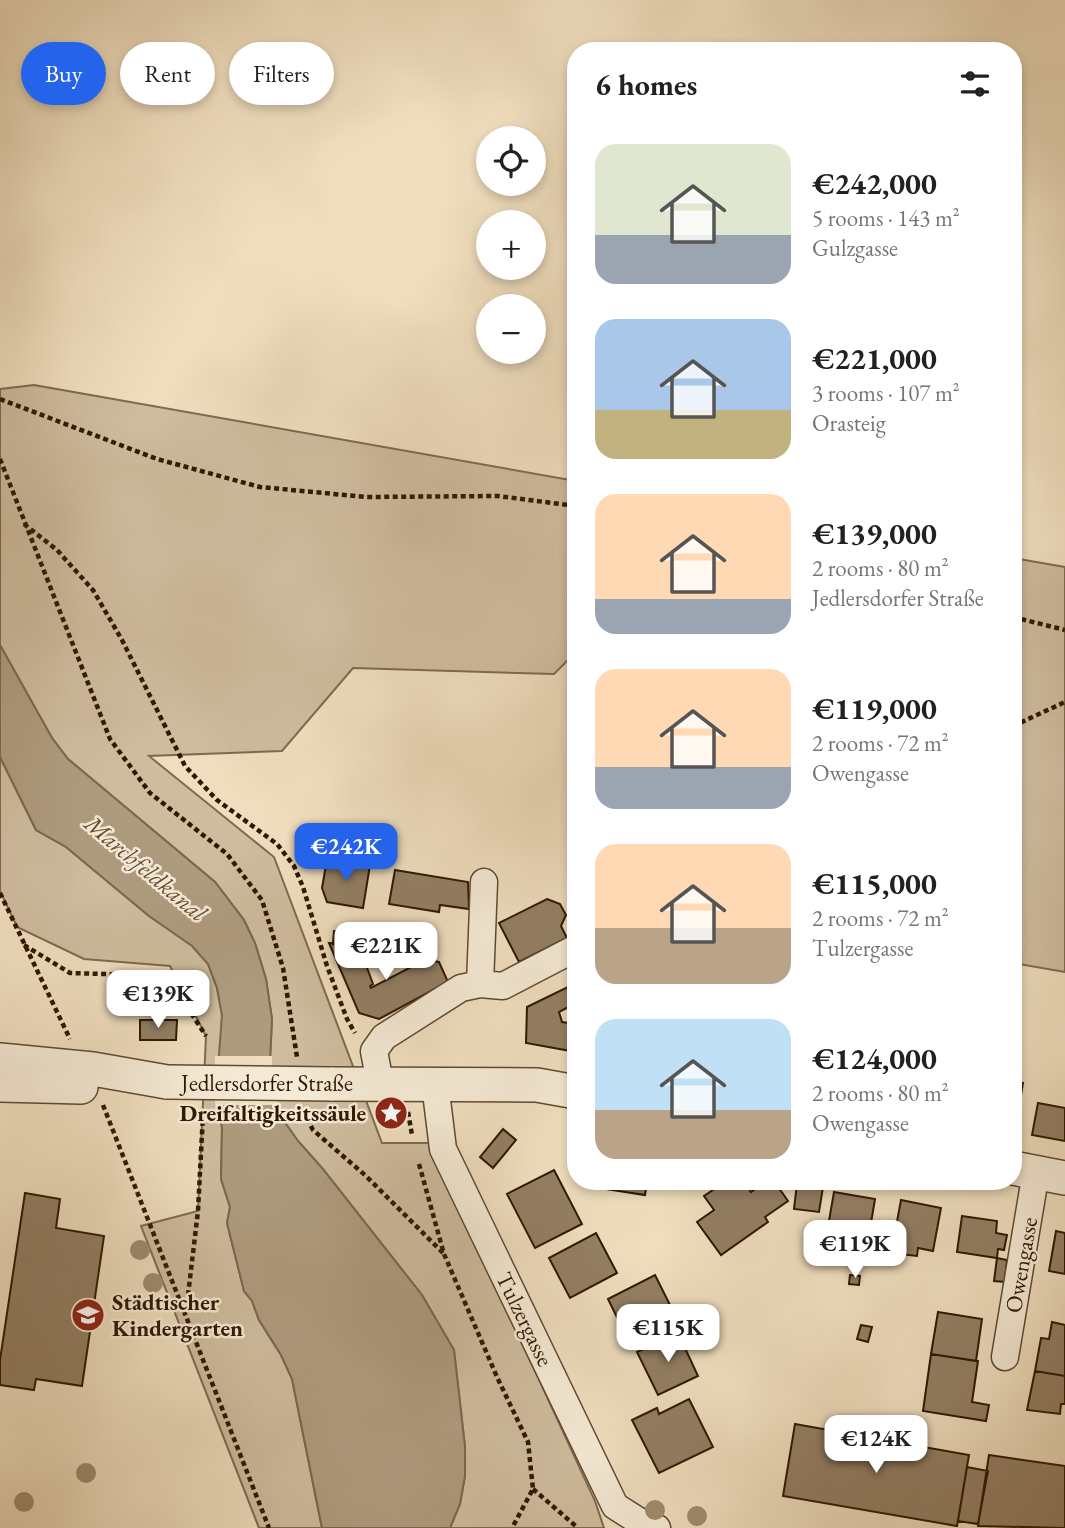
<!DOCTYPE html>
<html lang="en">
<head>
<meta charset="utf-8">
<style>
  body { margin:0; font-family:"EB Garamond",serif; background:#f2f2f2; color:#202124; height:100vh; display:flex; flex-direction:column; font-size:26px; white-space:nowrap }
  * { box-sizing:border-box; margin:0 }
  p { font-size:23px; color:#757577 }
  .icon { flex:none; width:38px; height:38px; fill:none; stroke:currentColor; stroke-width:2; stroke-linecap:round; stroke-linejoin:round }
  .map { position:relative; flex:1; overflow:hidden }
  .sheet { position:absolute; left:567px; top:42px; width:455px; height:1148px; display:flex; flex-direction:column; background:#fff; border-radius:28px; box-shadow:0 4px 10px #0003 }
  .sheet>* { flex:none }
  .top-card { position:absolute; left:21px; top:42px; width:441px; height:63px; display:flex; gap:14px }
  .buttons { position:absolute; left:476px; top:126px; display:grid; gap:14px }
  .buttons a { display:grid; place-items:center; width:70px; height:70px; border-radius:50%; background:#fff; box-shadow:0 4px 10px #0003; font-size:35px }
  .price { position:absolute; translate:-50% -60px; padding:0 16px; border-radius:14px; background:#fff; color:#222; font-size:23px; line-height:46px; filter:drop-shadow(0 2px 4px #0008) }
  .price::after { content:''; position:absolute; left:50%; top:42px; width:21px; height:16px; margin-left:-10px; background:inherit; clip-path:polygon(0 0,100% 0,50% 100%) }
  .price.on { background:#2563eb; color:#fff }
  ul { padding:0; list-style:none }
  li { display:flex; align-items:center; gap:21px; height:175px; padding:0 28px }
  li span { display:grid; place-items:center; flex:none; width:196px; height:140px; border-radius:21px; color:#555 }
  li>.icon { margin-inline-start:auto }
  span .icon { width:84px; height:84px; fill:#fffc; stroke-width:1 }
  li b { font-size:30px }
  h2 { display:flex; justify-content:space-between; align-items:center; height:84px; padding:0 28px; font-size:30px }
  .tag { padding:0 24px; border-radius:32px; background:#fff; box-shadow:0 4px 10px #0003; font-size:24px; line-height:63px }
  .tag.on { background:#2563eb; color:#fff }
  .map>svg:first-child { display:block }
</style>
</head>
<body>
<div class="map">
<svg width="1065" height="1528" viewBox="0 0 1065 1528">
  <rect width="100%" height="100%" fill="#efdebe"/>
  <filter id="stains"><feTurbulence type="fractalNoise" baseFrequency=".00286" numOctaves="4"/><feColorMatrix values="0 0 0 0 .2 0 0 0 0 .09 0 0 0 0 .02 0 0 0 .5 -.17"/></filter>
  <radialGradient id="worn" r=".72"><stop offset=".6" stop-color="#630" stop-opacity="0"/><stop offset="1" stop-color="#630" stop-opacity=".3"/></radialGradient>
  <!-- green -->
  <path fill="#cebc9e" stroke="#7e6a50" stroke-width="2" d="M34 385 576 481V652L554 674 353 668 282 751 149 756 274 857 382 1143H430L595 1501 604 1528H450L460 1504 465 1476V1447L454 1350 422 1295 322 1168 298 1141 276 1110 269 1082 272 1019 266 979 255 943 244 920 215 882 68 759 52 738 0 645V389Z
    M1013 558 1065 567V972L1013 963Z
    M0 757 36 830 66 847 149 916 193 946 208 964 217 988 222 1015 219 1109 222 1128 221 1179 230 1207 227 1223 244 1291 252 1301 259 1320 281 1355 292 1379 322 1528H259L141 1226 198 1211 206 1036 170 966 84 959 17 927 0 891Z"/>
  <!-- water -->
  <path fill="#ae9b7e" stroke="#7b674c" stroke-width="2" d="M0 645 52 738 68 759 215 882 244 920 255 943 266 979 272 1019 269 1082 276 1110 298 1141 322 1168 422 1295 454 1350 465 1447V1476L460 1504 450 1528H322L292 1379 281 1355 259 1320 252 1301 244 1291 227 1223 230 1207 221 1179 222 1128 219 1109V1055L222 1015 217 988 208 964 192 946 149 916 66 847 36 830 0 757Z"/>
  <!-- pier -->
  <path fill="#efdebe" d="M215 1056H272V1082L279 1105H215Z"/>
  <!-- building -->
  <path fill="#937f64" stroke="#2f1802" stroke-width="2" d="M327 859 370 865 363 908 327 902 322 888Z
    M395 870 468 882 469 909 440 905 439 912 389 904Z
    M547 899 560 904 566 915 561 926 567 938 519 962 499 923Z
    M334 931 344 932 343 945 333 944Z
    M329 943 355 945 356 950 360 949 373 984 370 986 371 988 415 965 416 958 439 962 448 982 379 1019 359 1013Z
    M576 983V1003L559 1012 562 1022 576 1024V1052L526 1043 527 1007Z
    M140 1020H177L176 1040H140Z
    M1013 1082 1023 1083 1015 1131H1013Z
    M1038 1103 1065 1108V1141L1032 1135Z
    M503 1129 516 1140 493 1168 480 1157Z
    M554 1170 582 1224 535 1248 507 1194Z
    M600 1181H674L673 1185 662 1183 661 1186 646 1189 645 1195 599 1188Z
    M726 1181H744L751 1192 767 1181H774L788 1201 765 1217 768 1222 721 1255 697 1222 714 1210 704 1196Z
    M797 1184 823 1187 819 1212 794 1209Z
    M834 1192 875 1199 869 1235 858 1233 857 1243 826 1238Z
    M25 1193 60 1199 56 1228 104 1236 82 1386 36 1379 34 1390 0 1385V1360Z
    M901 1200 941 1208 933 1251 918 1248 917 1256 900 1254 899 1245 893 1243Z
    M962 1216 997 1221 996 1233 1007 1235 1004 1250 998 1249 997 1258 957 1252Z
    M1056 1231 1065 1233V1274L1049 1271Z
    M596 1233 617 1273 570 1298 549 1258Z
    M997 1258 1007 1260 1005 1282 994 1281Z
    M655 1275 675 1315 627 1338 608 1299Z
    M850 1275 860 1276 859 1285 849 1284Z
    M938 1312 982 1319 976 1361 931 1354Z
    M1052 1322 1065 1325V1376L1035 1371 1041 1338 1049 1339Z
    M861 1325 872 1327 868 1342 857 1339Z
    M678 1333 698 1376 658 1395 637 1352Z
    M931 1354 978 1361 972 1402 989 1405 986 1421 923 1411Z
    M1035 1371 1065 1376V1404H1061L1060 1414 1027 1410Z
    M689 1399 713 1447 659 1473 632 1420 657 1408 659 1414Z
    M795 1424 969 1455 957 1526 783 1496Z
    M989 1455 1065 1466V1528L978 1526Z
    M967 1467 988 1471 978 1524 958 1521Z"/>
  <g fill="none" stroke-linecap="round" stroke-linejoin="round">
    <defs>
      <path id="minor" d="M480 984 484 882
        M380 1083 374 1051 384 1037 461 988 480 984 503 986 576 948
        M435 1084 443 1149 615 1506 637 1520 657 1528
        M1005 1357 1036 1172"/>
      <path id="tertiary" d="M0 1060 93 1069 167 1082
        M331 1084 537 1085 576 1092
        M0 1085 81 1087
        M1013 1168 1065 1178"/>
    </defs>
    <!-- minor casing -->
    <use href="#minor" stroke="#5f4a31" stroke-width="29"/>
    <!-- tertiary casing -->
    <use href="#tertiary" stroke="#5f4a31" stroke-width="36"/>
    <!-- path -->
    <path stroke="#2f1802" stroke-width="4.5" stroke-dasharray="5 3.5" stroke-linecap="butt" d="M0 399 157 459 260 487 366 497 498 496 576 506
      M0 459 110 739 150 793 227 854 262 900 283 968 297 1057
      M24 524 57 550 93 590 122 640 185 766 217 800 277 844 294 866 303 887 327 966 347 1019 355 1033
      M1013 617 1065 630
      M1013 726 1065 702
      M0 893 70 1039
      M24 945 70 973 167 976 206 1036
      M103 1105 269 1528
      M303 1111 313 1130 366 1176 444 1254
      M408 1112 412 1135
      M419 1164 444 1254 497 1377 528 1442 533 1489 512 1528
      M186 1312 198 1211 203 1114
      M533 1489 578 1528"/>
    <!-- minor -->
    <use href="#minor" stroke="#f5ead5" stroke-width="26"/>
    <!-- tertiary -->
    <use href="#tertiary" stroke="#f5ead5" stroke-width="33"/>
    <defs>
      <path id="tertiary-bridge" d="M167 1082 331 1084"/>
    </defs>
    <!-- tertiary-bridge casing -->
    <use href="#tertiary-bridge" stroke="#5f4a31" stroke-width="36" stroke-linecap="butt"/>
    <!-- tertiary-bridge -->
    <use href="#tertiary-bridge" stroke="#f5ead5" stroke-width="33"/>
  </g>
  <!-- trees -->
  <g fill="#a08c70">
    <circle cx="140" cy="1250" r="10"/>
    <circle cx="153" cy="1283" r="10"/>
    <circle cx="86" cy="1473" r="10"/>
    <circle cx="24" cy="1502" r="10"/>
    <circle cx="655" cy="1510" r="10"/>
    <circle cx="697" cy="1516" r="10"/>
  </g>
  <!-- icons -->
  <defs>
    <symbol id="sight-disc" viewBox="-11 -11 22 22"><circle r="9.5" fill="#8f2418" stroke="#f5ead5"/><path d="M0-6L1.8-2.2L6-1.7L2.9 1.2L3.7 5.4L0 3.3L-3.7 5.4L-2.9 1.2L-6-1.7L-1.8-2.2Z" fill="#fff"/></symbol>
    <symbol id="school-disc" viewBox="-11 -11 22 22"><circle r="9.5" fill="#8f2418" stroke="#f5ead5"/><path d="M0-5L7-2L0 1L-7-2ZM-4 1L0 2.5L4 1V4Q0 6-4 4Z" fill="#fff"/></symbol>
  </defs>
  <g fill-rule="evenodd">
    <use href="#sight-disc" x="372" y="1094" width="38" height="38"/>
    <use href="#school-disc" x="69" y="1296" width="38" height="38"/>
  </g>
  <g text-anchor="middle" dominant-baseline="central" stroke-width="5" stroke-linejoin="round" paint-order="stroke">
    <!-- street labels -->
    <g font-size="23" fill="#2f1802" stroke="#f5ead5">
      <text x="267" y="1083">Jedlersdorfer Straße</text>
      <text transform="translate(1021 1265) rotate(-80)">Owengasse</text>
      <text transform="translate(525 1319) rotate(64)">Tulzergasse</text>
    </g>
    <!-- poi labels -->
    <g font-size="23" font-weight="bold" fill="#2f1802" stroke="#f5ead5" text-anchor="end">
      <text x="366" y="1113">Dreifaltigkeitssäule</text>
      <text x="112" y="1302" text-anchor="start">Städtischer<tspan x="112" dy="26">Kindergarten</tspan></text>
    </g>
    <!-- water labels -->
    <g font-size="24" font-style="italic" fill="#624c34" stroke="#f5ead5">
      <text transform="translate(146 868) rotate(40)">Marchfeldkanal</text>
    </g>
  </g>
  <rect width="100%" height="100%" filter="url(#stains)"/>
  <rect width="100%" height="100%" fill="url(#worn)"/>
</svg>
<div class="buttons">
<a><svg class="icon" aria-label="locate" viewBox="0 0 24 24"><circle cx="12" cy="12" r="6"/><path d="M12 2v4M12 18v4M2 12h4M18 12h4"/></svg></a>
<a>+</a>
<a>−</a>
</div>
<b class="price on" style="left:346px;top:883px">€242K</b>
<b class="price" style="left:386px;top:982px">€221K</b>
<b class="price" style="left:158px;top:1030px">€139K</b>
<b class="price" style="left:855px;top:1280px">€119K</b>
<b class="price" style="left:668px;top:1364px">€115K</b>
<b class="price" style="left:876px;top:1475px">€124K</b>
<div class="top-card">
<a class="tag on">Buy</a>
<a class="tag">Rent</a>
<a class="tag">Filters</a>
</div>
<section class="sheet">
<h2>6 homes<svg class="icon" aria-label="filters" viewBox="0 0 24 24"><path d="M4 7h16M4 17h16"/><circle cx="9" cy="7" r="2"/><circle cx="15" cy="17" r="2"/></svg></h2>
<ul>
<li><span style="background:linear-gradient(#dfe7d0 65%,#9aa5b1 0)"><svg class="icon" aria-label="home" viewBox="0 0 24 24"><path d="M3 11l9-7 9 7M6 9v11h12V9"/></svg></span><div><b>€242,000</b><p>5 rooms · 143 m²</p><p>Gulzgasse</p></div></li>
<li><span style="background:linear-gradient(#a9c7e8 65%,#c2b280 0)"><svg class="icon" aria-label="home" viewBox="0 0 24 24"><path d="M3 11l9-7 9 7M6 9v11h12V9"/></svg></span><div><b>€221,000</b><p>3 rooms · 107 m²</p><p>Orasteig</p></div></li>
<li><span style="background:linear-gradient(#ffd9b3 75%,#9aa5b1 0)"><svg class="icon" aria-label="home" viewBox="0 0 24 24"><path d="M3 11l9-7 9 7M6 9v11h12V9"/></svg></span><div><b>€139,000</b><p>2 rooms · 80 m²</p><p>Jedlersdorfer Straße</p></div></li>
<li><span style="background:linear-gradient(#ffd9b3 70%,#9aa5b1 0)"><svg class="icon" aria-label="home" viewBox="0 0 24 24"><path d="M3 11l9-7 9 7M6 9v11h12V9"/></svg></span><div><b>€119,000</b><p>2 rooms · 72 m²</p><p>Owengasse</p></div></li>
<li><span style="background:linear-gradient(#ffd9b3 60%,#b9a48a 0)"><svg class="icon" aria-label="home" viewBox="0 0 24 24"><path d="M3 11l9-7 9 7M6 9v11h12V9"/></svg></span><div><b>€115,000</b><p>2 rooms · 72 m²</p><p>Tulzergasse</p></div></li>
<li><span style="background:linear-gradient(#bfe0f5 65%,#b9a48a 0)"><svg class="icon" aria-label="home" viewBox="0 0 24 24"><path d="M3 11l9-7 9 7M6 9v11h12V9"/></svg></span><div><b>€124,000</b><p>2 rooms · 80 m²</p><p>Owengasse</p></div></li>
</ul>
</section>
</div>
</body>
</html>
